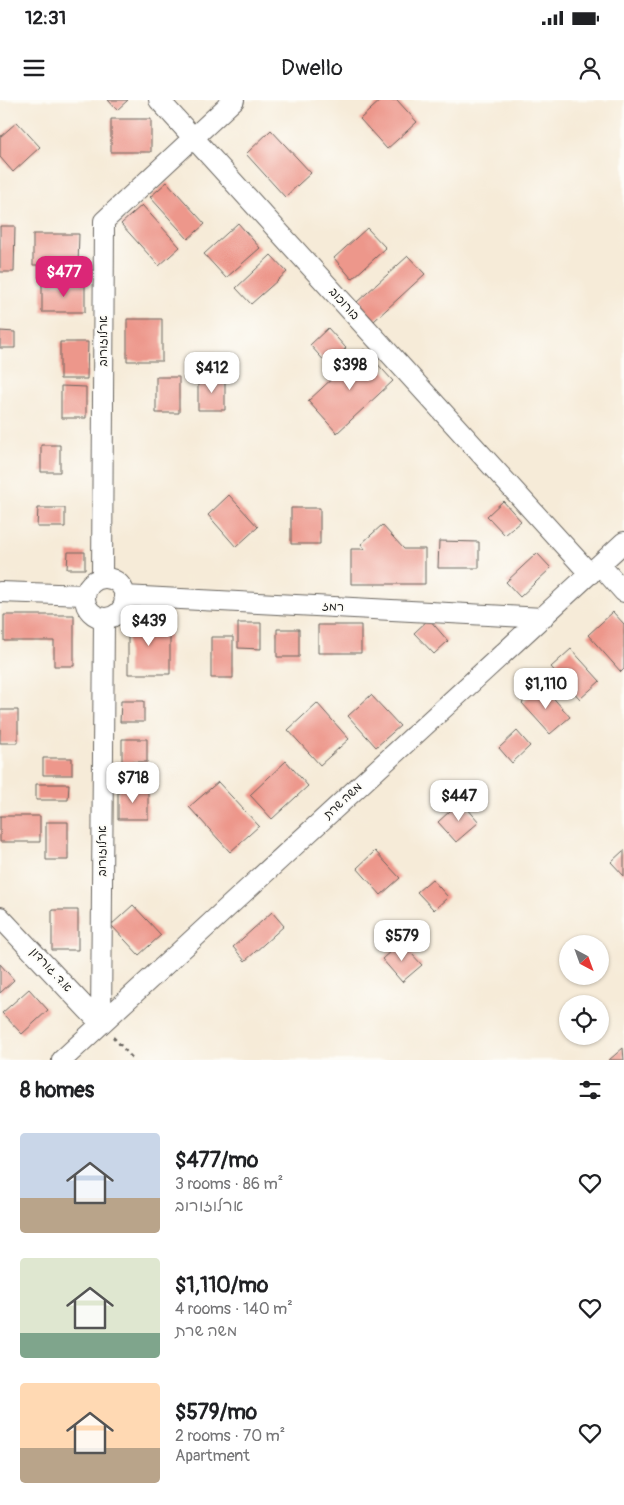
<!DOCTYPE html>
<html lang="en">
<head>
<meta charset="utf-8">
<style>
  body { margin:0; font-family:Pangolin,"Playpen Sans Hebrew",sans-serif; background:#f6f6f6; color:#202124; height:100vh; display:flex; flex-direction:column; font-size:19px; white-space:nowrap }
  * { box-sizing:border-box; margin:0 }
  p { font-size:16px; color:#757577 }
  .icon { flex:none; width:28px; height:28px; fill:none; stroke:currentColor; stroke-width:2; stroke-linecap:round; stroke-linejoin:round }
  .map { position:relative; height:960px; overflow:hidden }
  .sheet { display:flex; flex-direction:column; background:#fff; flex:1 }
  .sheet>* { flex:none }
  .needle { width:32px; rotate:139deg }
  .fabs { position:absolute; left:559px; top:835px; display:grid; gap:10px }
  .fabs a { display:grid; place-items:center; width:50px; height:50px; border-radius:50%; background:#fff; box-shadow:0 1px 4px #0004; font-size:25px }
  .price { position:absolute; translate:-50% -42px; padding:0 11px; border-radius:10px; background:#fff; color:#222; font-size:16px; line-height:32px; filter:drop-shadow(0 1px 2px #0008) }
  .price::after { content:''; position:absolute; left:50%; top:30px; width:15px; height:11px; margin-left:-8px; background:inherit; clip-path:polygon(0 0,100% 0,50% 100%) }
  .price.on { background:#db2777; color:#fff }
  ul { padding:0; list-style:none }
  li { display:flex; align-items:center; gap:15px; height:125px; padding:0 20px }
  li span { display:grid; place-items:center; flex:none; width:140px; height:100px; border-radius:5px; color:#555 }
  li>.icon { margin-inline-start:auto }
  span .icon { width:60px; height:60px; fill:#fffc; stroke-width:1 }
  li b { font-size:21px }
  h2 { display:flex; justify-content:space-between; align-items:center; height:60px; padding:0 20px; font-size:21px }
  .status { display:flex; justify-content:space-between; align-items:center; height:35px; padding:0 25px; background:#fff; direction:ltr }
  .status svg { height:14px; fill:currentColor }
  header { display:flex; justify-content:space-between; align-items:center; height:65px; padding:0 20px; background:#fff; font-size:22px; font-weight:600 }
  .map>svg:first-child { display:block }
</style>
</head>
<body>
<div class="status"><b>12:31</b><svg viewBox="0 0 49 12"><path d="M0 12V9h3v3zM5 12V6h3v6zM10 12V3h3v9zM15 12V0h3v12zM26 1h20v11H26zM47 4h2v5h-2z"/></svg></div>
<header><svg class="icon" aria-label="menu" viewBox="0 0 24 24"><path d="M4 6h16M4 12h16M4 18h16"/></svg>Dwello<svg class="icon" aria-label="person" viewBox="0 0 24 24"><circle cx="12" cy="8" r="4"/><path d="M4 21q1-7 8-7t8 7"/></svg></header>
<div class="map">
<svg width="624" height="960" viewBox="0 0 624 960">
  <rect width="100%" height="100%" fill="#fdfcf7"/>
  <filter id="ink" filterUnits="userSpaceOnUse"><feTurbulence type="fractalNoise" baseFrequency=".02" numOctaves="2"/><feDisplacementMap in="SourceGraphic" scale="10" xChannelSelector="R" yChannelSelector="G"/><feConvolveMatrix kernelMatrix="1 2 1 2 8 2 1 2 1" color-interpolation-filters="sRGB"/></filter>
  <filter id="wash" filterUnits="userSpaceOnUse"><feTurbulence type="fractalNoise" baseFrequency=".0096" numOctaves="4" result="noise"/><feDisplacementMap in="SourceGraphic" scale="20" xChannelSelector="R" yChannelSelector="G"/><feGaussianBlur stdDeviation="1.12" result="paint"/><feColorMatrix in="noise" values="0 0 0 0 0 0 0 0 0 0 0 0 0 0 0 0 0 1.4 0 .05"/><feComposite in="paint" operator="in"/></filter>
  <g filter="url(#wash)">
    <rect width="100%" height="100%" fill="#f6ebd8"/>
    <g id="blocks">
      <!-- building -->
      <path fill="#ed978b" d="M108 0H128L117 10Z
        M381 0H397L417 22 387 49 360 19Z
        M111 19H151V52H111Z
        M17 22 40 47 13 72 0 57V37Z
        M271 30 311 73 285 97 246 54Z
        M167 82 205 124 188 139 150 97Z
        M142 105 180 147 159 166 121 124Z
        M238 123 260 148 226 178 204 154Z
        M0 126H15L14 172H0Z
        M367 128 386 148 352 179 334 158Z
        M33 134H79L78 165H33Z
        M271 155 287 172 251 204 236 188Z
        M408 156 425 174 374 221 357 202Z
        M42 184H85V212H42Z
        M127 219H162V261H127Z
        M328 228 346 248 328 265 310 245Z
        M0 231 15 232V248H0Z
        M60 242H88L87 279H60Z
        M364 249 393 281 337 333 308 301Z
        M156 277H179V313H156Z
        M198 279H225V310H198Z
        M61 286 86 287V318H61Z
        M41 345H60V372H41Z
        M229 395 258 427 236 447 208 415Z
        M503 401 521 421 505 435 487 416Z
        M38 408H65V427H37Z
        M291 408H320V444H291Z
        M382 425 404 449H425V484H351V449H365L361 444Z
        M439 441 479 442V468H438Z
        M68 452H85V469H67Z
        M537 453 551 468 520 497 506 482Z
        M613 512 624 524V569L621 572 588 535Z
        M4 515H74V566H54V541H4Z
        M429 519 448 541 434 554 414 533Z
        M128 520H170V574H128Z
        M238 523H261V549L238 548Z
        M318 525H361V553H318Z
        M277 529H299V557H277Z
        M211 537H233V578H211Z
        M571 549 600 581 580 599 551 567Z
        M542 585 570 617 550 634 522 603Z
        M371 595 400 626 376 647 348 616Z
        M121 601H144V622H120Z
        M317 603 349 639 320 665 288 630Z
        M0 610H18V643H0Z
        M517 631 530 646 512 663 499 648Z
        M122 639H147V662H122Z
        M43 658H72V675H43Z
        M286 661 308 686 272 719 250 695Z
        M218 682 259 726 230 752 189 707Z
        M36 684H69L68 700H36Z
        M118 688H148V719H118Z
        M461 701 479 722 456 742 438 722Z
        M0 716H40V742H0Z
        M46 722H68V760H46Z
        M624 750V776L611 762Z
        M375 751 400 778 381 795 357 768Z
        M432 779 448 797 434 810 417 792Z
        M133 805 161 835 139 855 111 825Z
        M52 810H78V850H52Z
        M272 812 284 826 245 861 233 847Z
        M401 842 422 865 402 882 382 859Z
        M0 864 14 880 0 893Z
        M29 889 48 910 22 934 2 913Z
        M623 948 624 960H609Z"/>
    </g>
  </g>
  <g filter="url(#ink)">
    <use href="#blocks" fill-opacity="0" stroke="#68645e" stroke-width="1"/>
    <g fill="none" stroke-linecap="round" stroke-linejoin="round">
      <defs>
        <path id="minor" d="M159 0 590 474
          M600 465 624 492
          M102 478 104 121 234 0
          M85 498a20 20 0 1 1 40 0a20 20 0 1 1-40 0Z
          M0 492 85 495
          M124 496 543 518
          M0 817 101 924
          M101 924 104 518
          M62 960 624 442"/>
      </defs>
      <!-- minor casing -->
      <use href="#minor" stroke="#68645e" stroke-width="22"/>
      <!-- path -->
      <path stroke="#68645e" stroke-width="2.5" stroke-dasharray="4 4" stroke-linecap="butt" d="M113 937 134 960"/>
      <!-- minor -->
      <use href="#minor" stroke="#fff" stroke-width="20"/>
    </g>
  </g>
  <g text-anchor="middle" dominant-baseline="central" stroke-width="4" stroke-linejoin="round" paint-order="stroke">
    <!-- street labels -->
    <g font-size="12" fill="#1c1c1c" stroke="#fdfcf7">
      <text transform="translate(344 204) rotate(48)">בורוכוב</text>
      <text transform="translate(103 241) rotate(-90)">ארלוזורוב</text>
      <text transform="translate(333 507) rotate(3)">רמז</text>
      <text transform="translate(343 701) rotate(-43)">משה שרת</text>
      <text transform="translate(102 751) rotate(-90)">ארלוזורוב</text>
      <text transform="translate(51 870) rotate(47)">א.ד. גורדון</text>
    </g>
  </g>
</svg>
<div class="fabs">
<a><svg class="needle" viewBox="-14 -14 28 28"><path d="M0-13l5 13h-10z" fill="#e53935"/><path d="M0 13l5-13h-10z" fill="#757577"/></svg></a>
<a><svg class="icon" aria-label="locate" viewBox="0 0 24 24"><circle cx="12" cy="12" r="6"/><path d="M12 2v4M12 18v4M2 12h4M18 12h4"/></svg></a>
</div>
<b class="price on" style="left:64px;top:198px">$477</b>
<b class="price" style="left:350px;top:291px">$398</b>
<b class="price" style="left:212px;top:294px">$412</b>
<b class="price" style="left:149px;top:547px">$439</b>
<b class="price" style="left:546px;top:610px">$1,110</b>
<b class="price" style="left:133px;top:704px">$718</b>
<b class="price" style="left:459px;top:722px">$447</b>
<b class="price" style="left:402px;top:862px">$579</b>
</div>
<section class="sheet">
<h2>8 homes<svg class="icon" aria-label="filters" viewBox="0 0 24 24"><path d="M4 7h16M4 17h16"/><circle cx="9" cy="7" r="2"/><circle cx="15" cy="17" r="2"/></svg></h2>
<ul>
<li><span style="background:linear-gradient(#c9d6e8 65%,#b9a48a 0)"><svg class="icon" aria-label="home" viewBox="0 0 24 24"><path d="M3 11l9-7 9 7M6 9v11h12V9"/></svg></span><div><b>$477/mo</b><p>3 rooms · 86 m²</p><p>ארלוזורוב</p></div><svg class="icon" aria-label="heart" viewBox="0 0 24 24"><path d="M12 20l-8-8c-3-5 5-10 8-4 3-6 11-1 8 4z"/></svg></li>
<li><span style="background:linear-gradient(#dfe7d0 75%,#7fa58c 0)"><svg class="icon" aria-label="home" viewBox="0 0 24 24"><path d="M3 11l9-7 9 7M6 9v11h12V9"/></svg></span><div><b>$1,110/mo</b><p>4 rooms · 140 m²</p><p>משה שרת</p></div><svg class="icon" aria-label="heart" viewBox="0 0 24 24"><path d="M12 20l-8-8c-3-5 5-10 8-4 3-6 11-1 8 4z"/></svg></li>
<li><span style="background:linear-gradient(#ffd9b3 65%,#b9a48a 0)"><svg class="icon" aria-label="home" viewBox="0 0 24 24"><path d="M3 11l9-7 9 7M6 9v11h12V9"/></svg></span><div><b>$579/mo</b><p>2 rooms · 70 m²</p><p>Apartment</p></div><svg class="icon" aria-label="heart" viewBox="0 0 24 24"><path d="M12 20l-8-8c-3-5 5-10 8-4 3-6 11-1 8 4z"/></svg></li>
</ul>
</section>
</body>
</html>
